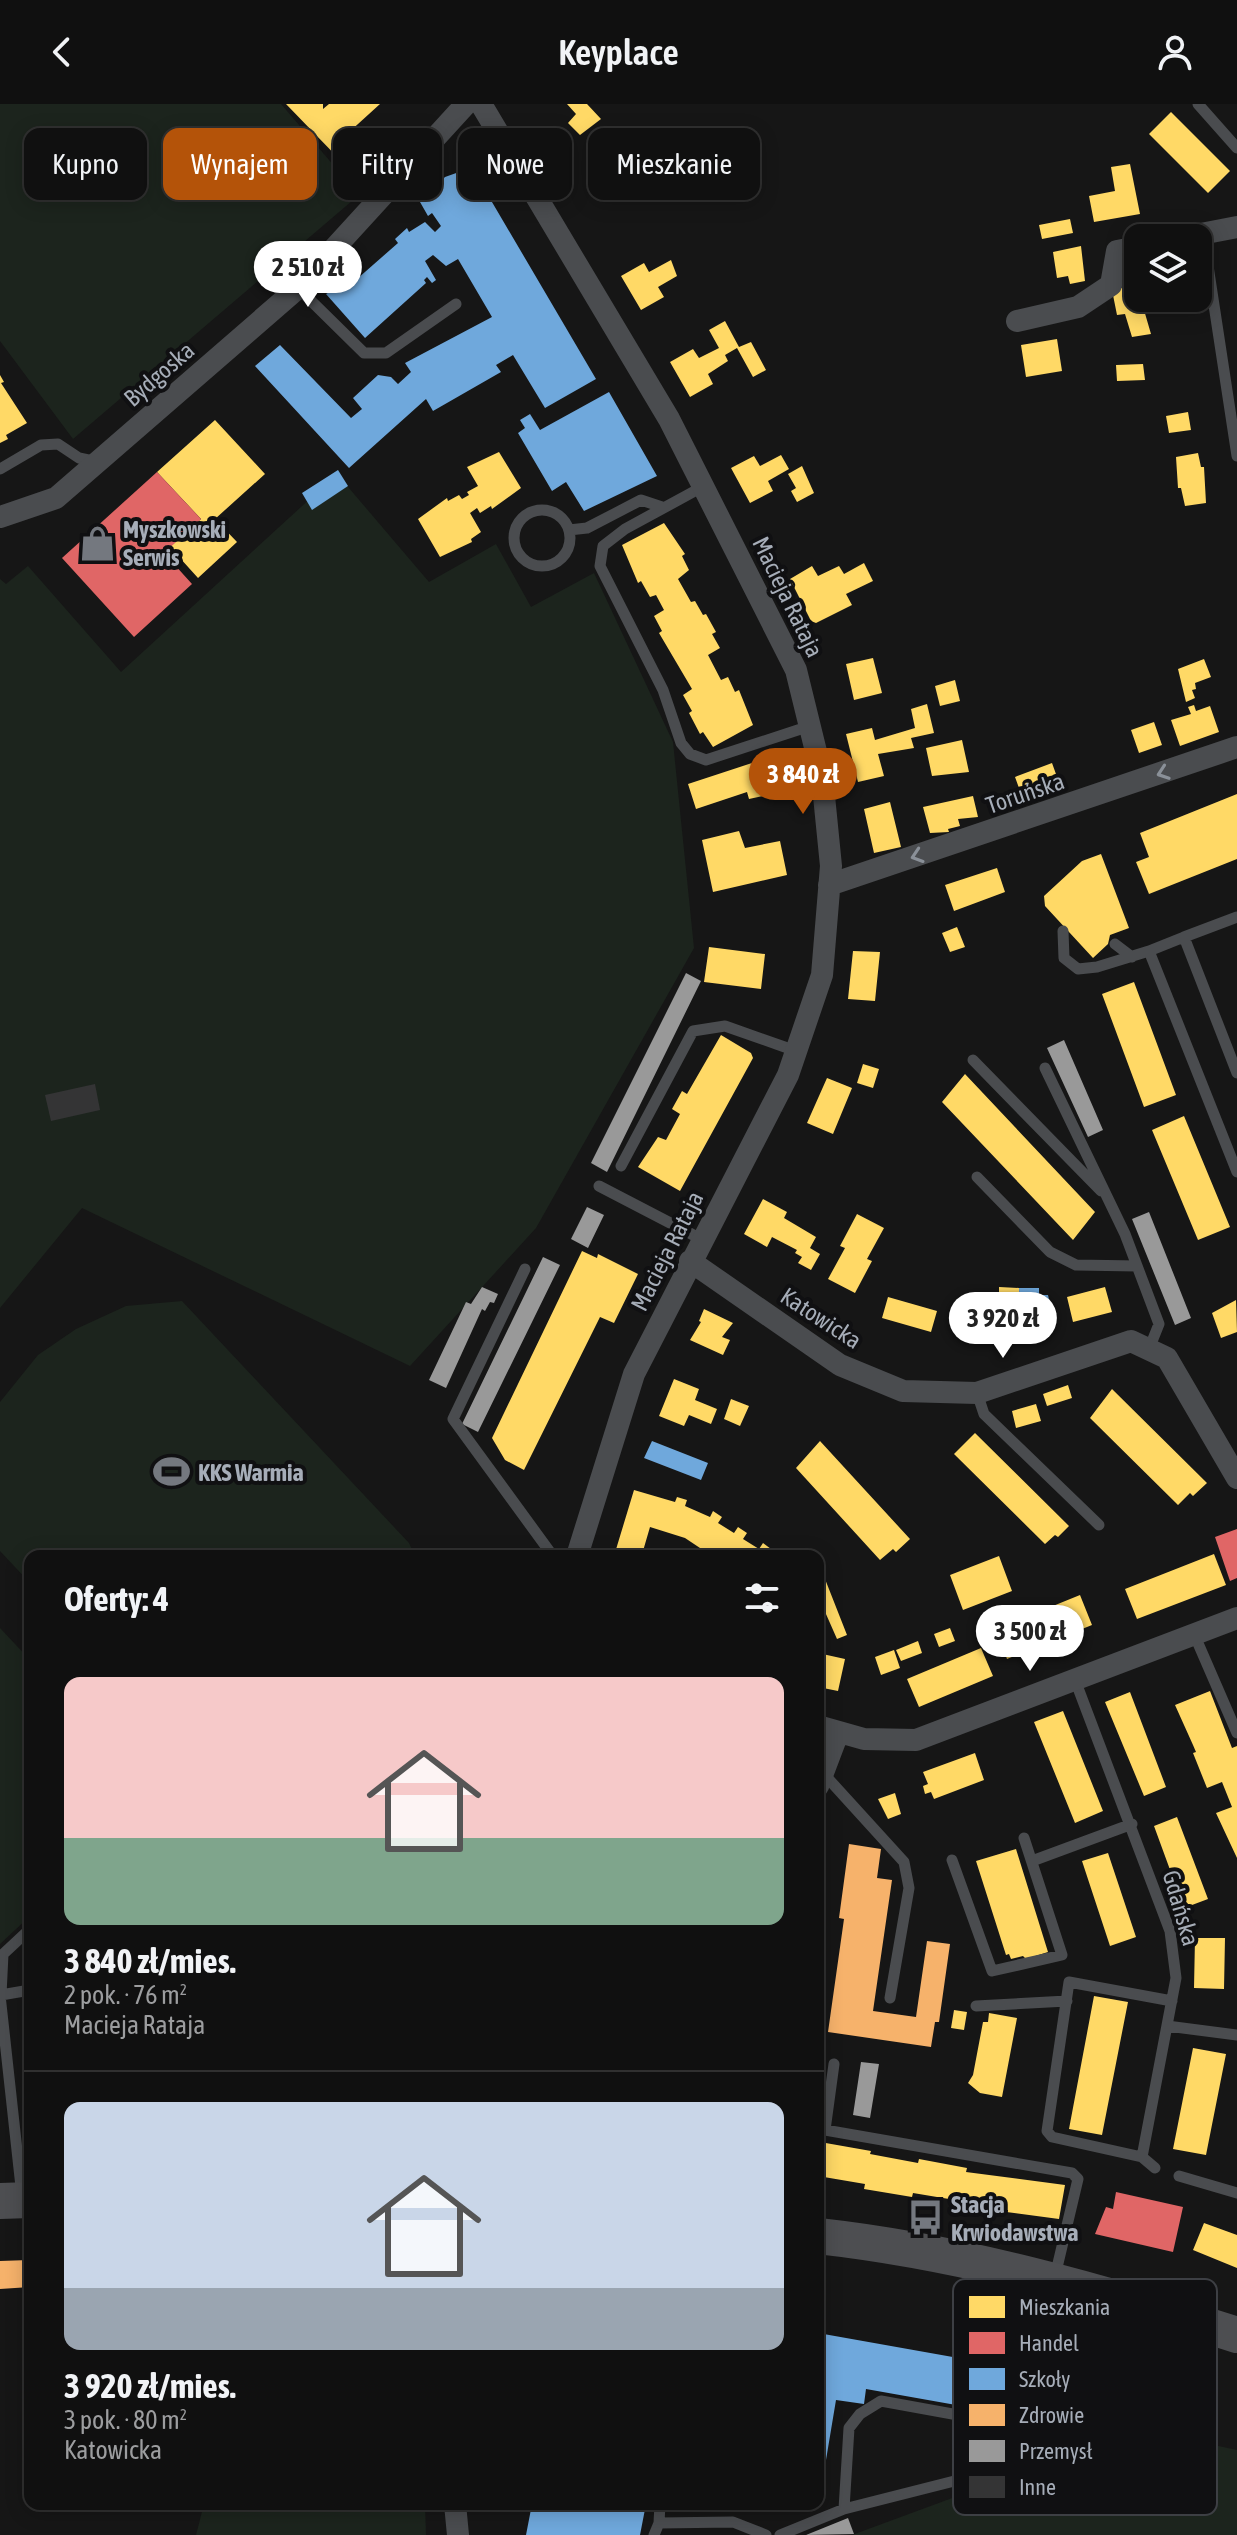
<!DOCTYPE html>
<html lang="pl">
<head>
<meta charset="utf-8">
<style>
  body { margin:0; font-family:"Asap Condensed",sans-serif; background:#191919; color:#f1f3f6; height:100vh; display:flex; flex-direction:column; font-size:30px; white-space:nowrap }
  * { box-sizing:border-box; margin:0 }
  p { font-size:26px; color:#9c9d9f }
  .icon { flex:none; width:44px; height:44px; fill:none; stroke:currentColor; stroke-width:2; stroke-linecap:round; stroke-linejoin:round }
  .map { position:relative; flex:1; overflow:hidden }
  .side { position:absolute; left:24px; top:1446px; width:800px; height:960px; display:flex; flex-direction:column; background:#101010; border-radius:16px; box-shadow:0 4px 20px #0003,0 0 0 2px #303030 }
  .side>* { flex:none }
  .guide { position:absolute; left:24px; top:24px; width:800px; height:72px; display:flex; gap:16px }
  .fabs { position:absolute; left:1124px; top:120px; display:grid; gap:16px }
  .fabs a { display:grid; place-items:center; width:88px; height:88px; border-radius:16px; background:#101010; box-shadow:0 4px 20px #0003,0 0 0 2px #303030; font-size:40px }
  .price { position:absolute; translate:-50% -68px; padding:0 18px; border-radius:28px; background:#fff; color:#222; font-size:26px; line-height:52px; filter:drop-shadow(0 2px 4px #0008) }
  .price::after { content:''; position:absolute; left:50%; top:48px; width:24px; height:18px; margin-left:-12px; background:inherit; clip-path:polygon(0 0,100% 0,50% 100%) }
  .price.on { background:#b45309; color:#fff }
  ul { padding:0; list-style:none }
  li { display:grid; align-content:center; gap:16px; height:424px; padding:0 40px }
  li+li { border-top:2px solid #303030 }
  li span { display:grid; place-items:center; height:248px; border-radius:16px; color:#555 }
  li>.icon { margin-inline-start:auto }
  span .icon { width:144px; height:144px; fill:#fffc; stroke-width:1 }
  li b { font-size:34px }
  h2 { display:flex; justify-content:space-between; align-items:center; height:96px; padding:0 40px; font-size:34px }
  .tag { padding:0 28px; border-radius:16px; background:#101010; box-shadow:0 4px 20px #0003,0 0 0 2px #303030; font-size:28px; line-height:72px }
  .tag.on { background:#b45309; color:#fff }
  header { display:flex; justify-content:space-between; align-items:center; height:104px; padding:0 40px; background:#101010; font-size:36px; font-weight:600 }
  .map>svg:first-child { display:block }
</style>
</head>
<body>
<header><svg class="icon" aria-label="back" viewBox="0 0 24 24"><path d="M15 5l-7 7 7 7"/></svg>Keyplace<svg class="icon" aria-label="person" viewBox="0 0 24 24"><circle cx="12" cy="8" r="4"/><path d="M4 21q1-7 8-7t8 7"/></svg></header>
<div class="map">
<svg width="1237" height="2431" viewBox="0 0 1237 2431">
  <rect width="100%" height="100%" fill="#161616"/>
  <!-- green -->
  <path fill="#1c241d" d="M0 0H281L359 91 73 335 0 237Z
    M337 370 429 478 496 440 531 503 594 469 673 638 694 844 536 1124 410 1262 82 1104 0 1204V475L6 480 28 462 121 568Z
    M182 1197 409 1439 415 1452H30V1479L0 1447V1298L38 1251 76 1225 126 1202Z
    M0 1524 30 1556V1812L0 1840Z
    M1139 2325 1237 2346V2431H852Z
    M204 2400H425L426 2431H196Z"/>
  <!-- homes -->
  <path fill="#ffd966" d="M286 0H323V5L329 0H380L347 30 361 44 344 60Z
    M567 0H587L601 15 580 31 568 19 576 10Z
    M1171 8 1230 67 1208 89 1149 30Z
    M661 23 681 55 639 80 628 61 643 52 639 37Z
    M1130 60 1140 110 1094 118 1089 92 1115 87 1111 63Z
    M1070 115 1073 129 1042 135 1039 121Z
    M1081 142 1085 177 1070 180 1068 172 1057 174 1053 148Z
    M671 156 677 172 658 183 664 193 641 206 621 172 644 159 649 168Z
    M1138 180V194H1154L1156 204 1144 206 1151 230 1132 233 1125 210 1117 211 1112 186Z
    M725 217 739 243 751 238 766 266 753 273 737 244 725 251 728 257 708 270 713 280 690 293 670 258 693 245 699 254 719 244 709 226Z
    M1057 235 1062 267 1026 273 1021 241Z
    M1143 260 1145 276 1117 277 1116 261Z
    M0 271 4 278 1 279 27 319 6 331 8 335 0 339Z
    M1188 308 1191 326 1169 329 1166 312Z
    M215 316 265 370 215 415 237 438 198 474 170 443 201 415 157 368Z
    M499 348 521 384 492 405 491 402 480 409 477 404 470 409 481 428 471 435 472 438 440 453 418 415 447 394 448 397 459 391 462 395 469 391 467 388 478 382 467 363Z
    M1198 349 1201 363H1204L1206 399 1185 402 1181 384H1178L1176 353Z
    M781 351 789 365 768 377 773 387 750 399 731 364 754 352 760 362Z
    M802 362 814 389 797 398 791 387 796 384 788 370Z
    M664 419 685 450 682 452 689 466 678 475 691 498 695 497 703 511 706 510 716 528 712 530 720 544 708 551 721 576 728 573 735 588 739 586 753 621 713 643 703 628 700 630 689 609 692 607 683 591 692 585 659 529 662 527 654 512 664 506 656 491 650 493 641 477 638 479 622 441Z
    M864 459 873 477 846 490 852 501 816 519 811 517 790 475 812 462 818 472 839 462 844 470Z
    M873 554 882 589 854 596 846 560Z
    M1204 555 1211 573 1195 579 1196 585 1192 586 1195 594 1186 598 1178 565Z
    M955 576 960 597 940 602 935 582Z
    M927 600 934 629 911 634 914 644 878 650 884 672 858 678 846 630 872 624 875 636 915 624 911 605Z
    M1194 601 1196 607 1210 602 1219 628 1180 642 1171 616 1191 610 1188 603Z
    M1154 618 1162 641 1139 649 1131 626Z
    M962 636 969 668 932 672 926 644Z
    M755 658 767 691 749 695 747 688 696 705 688 680Z
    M1052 659 1061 684 1024 698 1015 673Z
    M1237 690V755L1149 790 1136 758 1149 753 1140 729Z
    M973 692 978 713 958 715 960 722 948 725 949 728 930 729 923 703Z
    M890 698 901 743 874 749 864 705Z
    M739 727 745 744 780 737 787 771 713 788 702 736Z
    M1101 750 1129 824 1110 831 1108 840 1093 854 1045 802 1044 792 1082 757Z
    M997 764 1005 788 954 807 945 781Z
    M957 823 965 843 950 848 942 829Z
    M709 843 765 850 761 885 704 878Z
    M853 847 880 848 875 897 848 895Z
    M1134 878 1176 991 1144 1003 1102 890Z
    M721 931 751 949 753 954 680 1087 638 1063 658 1033 666 1036 680 1010 672 1005 682 987 687 990Z
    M863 960 879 965 873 984 857 979Z
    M965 970 1095 1108 1073 1136 942 998Z
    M827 974 852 984 833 1030 807 1019Z
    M1184 1012 1230 1123 1198 1136 1152 1026Z
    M763 1095 787 1108 784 1114 816 1133 810 1144 820 1150 811 1166 798 1159 802 1153 795 1149 797 1146 772 1133 767 1143 744 1130Z
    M857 1110 884 1124 867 1155 872 1157 855 1189 828 1175 845 1144 840 1142Z
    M582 1147 597 1154 598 1150 638 1170 614 1219 600 1213 524 1366 505 1356 492 1334Z
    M999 1183 1019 1184 1020 1222 969 1227 972 1189H999Z
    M1105 1183 1112 1208 1073 1218 1067 1193Z
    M888 1193 937 1207 931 1228 882 1214Z
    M1236 1196 1237 1228 1221 1234 1212 1209Z
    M704 1205 733 1219 722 1233 730 1236 723 1251 690 1236 701 1218 699 1217Z
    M674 1275 699 1285 695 1296 717 1305 711 1320 689 1311 684 1322 659 1312Z
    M1068 1281 1072 1294 1047 1302 1043 1290Z
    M1112 1285 1207 1379 1193 1392 1190 1389 1178 1401 1090 1314Z
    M731 1295 749 1302 740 1322 724 1315Z
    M1036 1300 1041 1317 1016 1324 1012 1307Z
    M975 1329 1069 1422 1058 1433 1055 1431 1045 1440 954 1350Z
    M820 1337 910 1435 896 1448 893 1445 880 1456 796 1364Z
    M634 1386 675 1398 677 1393 687 1396 685 1402 710 1413 713 1407 722 1413 718 1419 734 1429 738 1423 747 1429 743 1435 759 1445 763 1439 771 1445 767 1452H712L685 1434 650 1423 643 1447 658 1452H614Z
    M1214 1450 1226 1481 1137 1515 1125 1485Z
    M999 1452 1012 1487 963 1506 950 1471Z
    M825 1475 847 1531 837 1535 822 1501 818 1503V1477Z
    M1080 1491 1092 1521 1007 1555 996 1525Z
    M950 1524 955 1537 939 1543 934 1530Z
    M918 1537 922 1549 901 1557 896 1546Z
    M981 1544 993 1572 919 1603 907 1575Z
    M894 1546 900 1564 881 1571 875 1553Z
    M818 1549 845 1555 838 1587 818 1583Z
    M1210 1587 1232 1644 1237 1642V1754L1216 1709 1232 1703 1222 1678 1207 1684 1193 1649 1196 1648 1193 1641 1175 1601Z
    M1130 1588 1166 1683 1144 1692 1105 1598Z
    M1063 1607 1103 1707 1075 1719 1034 1618Z
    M975 1649 984 1676 934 1695 931 1688 925 1690 923 1682 928 1680 923 1668Z
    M895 1689 901 1710 888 1715 878 1695Z
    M1177 1713 1208 1795 1184 1804 1154 1722Z
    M1016 1745 1048 1848 1026 1855 1023 1852 1011 1855 1009 1850 1006 1851 976 1757Z
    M1108 1749 1136 1833 1110 1842 1082 1757Z
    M1195 1834H1225L1224 1885 1194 1884Z
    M1094 1892 1128 1898 1102 2031 1069 2025Z
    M954 1906 967 1908 964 1926 951 1924Z
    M989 1909 1017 1914 1002 1993 980 1989 968 1979 973 1971 983 1918H988Z
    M1193 1944 1226 1950 1206 2051 1173 2045Z
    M820 2038 871 2047 870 2050 918 2059 919 2055 967 2064 966 2068 1065 2081 1059 2115 960 2102 961 2097 913 2089 912 2093 864 2085 865 2080 818 2072Z
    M1204 2119 1237 2131V2164L1193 2146Z"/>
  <!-- shops -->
  <path fill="#e06666" d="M157 368 201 415 164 449 192 480 134 533 62 454Z
    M1237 1425V1474L1230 1477 1215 1433Z
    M1116 2088 1183 2103 1173 2148 1095 2130 1106 2103 1113 2105Z"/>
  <!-- schools -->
  <path fill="#6fa8dc" d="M476 62 486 77 482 81 596 275 545 304 513 251 496 261 501 268 433 307 426 295 349 364 255 262 280 241 351 314 362 305 353 294 378 271 391 273 398 280 411 268 405 259 492 213 458 155 446 162 433 151 425 157 436 176 432 179 427 173 424 176 426 179 365 234 326 190 346 179 349 182 398 139 395 135 407 124 409 128 425 118 435 128 441 122 432 109 428 112 420 98 445 73Z
    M609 288 657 372 584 407 566 378 552 387 518 329 525 324 520 316 530 310 540 326Z
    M338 366 348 382 312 406 302 389Z
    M1019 1184H1039V1191H1048L1050 1200H1042V1217H1020Z
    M652 1337 708 1359 701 1376 644 1354Z
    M818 2229 964 2255 956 2301 866 2285 864 2300 836 2296 819 2398Z
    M532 2400H592L622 2405 623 2400H646L640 2431H526Z"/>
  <!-- health -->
  <path fill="#f6b26b" d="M849 1740 881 1745 877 1774 892 1776 873 1907 916 1913 927 1837 950 1840 939 1918H935L931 1943 828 1928 844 1815 839 1814Z
    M29 2156 30 2183 0 2185V2157Z"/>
  <!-- industry -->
  <path fill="#999" d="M686 869 701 877 607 1068 591 1059Z
    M1064 936 1103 1026 1088 1033 1047 944Z
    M587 1103 604 1111 588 1144 571 1135Z
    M1149 1108 1191 1214 1175 1221 1132 1115Z
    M543 1153 560 1161 478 1328 462 1320Z
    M482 1183 498 1190 494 1199 490 1198 485 1207 482 1205 446 1284 429 1276 466 1198 471 1200Z
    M861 1958 879 1960 870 2014 853 2011Z
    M848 2414 854 2430 806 2431Z"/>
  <!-- building -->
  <path fill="#343435" d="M95 980 100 1006 51 1017 45 991Z"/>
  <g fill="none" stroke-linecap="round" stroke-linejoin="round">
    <!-- lane -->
    <path stroke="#4a4c4f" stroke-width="11" d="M1198 0 1237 44
      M1203 129 1237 352
      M298 184 364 249H386L456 200
      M0 365 41 341 58 340 79 354 98 358
      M704 382 625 425 603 442 600 462 663 586 681 639 690 650 706 656 810 622
      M514 434a28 28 0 1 1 56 0a28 28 0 1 1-56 0Z
      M569 426 587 424 641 396 662 403
      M1237 813 1184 833 1237 969
      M1063 827 1064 854 1078 865 1097 863 1149 847
      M1184 833 1149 847 1237 1068
      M1115 840 1132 853
      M973 956 1101 1087
      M1045 964 1125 1130 1159 1220 1149 1245
      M621 1062 693 927 725 922 796 947
      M977 1073 1050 1148 1076 1161 1137 1162
      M599 1082 701 1135
      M525 1165 453 1315 550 1448 559 1452
      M977 1289 984 1310 1099 1421
      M1194 1530 1237 1629
      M1075 1576 1170 1827 1176 1874 1142 2053
      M823 1669 904 1758 909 1784 890 1894
      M952 1756 992 1867 1062 1851 1024 1734
      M1032 1757 1132 1720
      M3 1850 1 1891 30 1886
      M0 1853 30 1825
      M0 1891 22 2092
      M976 1902 1067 1897
      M1167 1922 1237 1931
      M834 1960 825 2026 1072 2069 1078 2075 1055 2172
      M1155 2064 1142 2053 1052 2033 1047 2027 1069 1878 1172 1897
      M1179 2072 1237 2089
      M1002 2319 1026 2173
      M659 2419 660 2400
      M654 2431 659 2419 733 2418 766 2431
      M780 2431 844 2405 982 2370 999 2347 1002 2319 881 2297 860 2310 849 2324 844 2405"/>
    <!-- street -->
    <path stroke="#4a4c4f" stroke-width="22" d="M481 0 669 315 796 566 822 672 831 762 822 871 788 971 634 1270 577 1452
      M1180 134 1237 123
      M1017 217 1078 203 1111 181 1117 147 1138 143
      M0 413 56 394 298 184 466 0
      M829 781 1237 643
      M690 1157 840 1261 903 1287 977 1289 1131 1237 1167 1254 1237 1374
      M818 1622 864 1635 916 1636 1237 1514
      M818 1682 838 1629
      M455 2400 458 2431"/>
    <!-- primary -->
    <path stroke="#4d4e51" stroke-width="36" d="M0 2097 30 2096
      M818 2132C962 2148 1100 2187 1237 2231"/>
  </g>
  <!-- one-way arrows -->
  <defs><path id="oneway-chevron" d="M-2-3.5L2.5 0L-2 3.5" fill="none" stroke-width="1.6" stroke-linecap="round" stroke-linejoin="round" transform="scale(2)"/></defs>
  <g stroke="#8a9098">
    <use href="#oneway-chevron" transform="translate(1163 669) rotate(161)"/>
    <use href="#oneway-chevron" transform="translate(917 752) rotate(162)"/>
  </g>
  <!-- icons -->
  <defs>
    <symbol id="shop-bare" viewBox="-9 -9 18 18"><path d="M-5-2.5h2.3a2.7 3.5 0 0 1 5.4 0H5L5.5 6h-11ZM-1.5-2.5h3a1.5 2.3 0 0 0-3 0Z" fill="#74787f" stroke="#101012" stroke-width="2.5" paint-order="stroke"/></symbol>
    <symbol id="stadium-bare" viewBox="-9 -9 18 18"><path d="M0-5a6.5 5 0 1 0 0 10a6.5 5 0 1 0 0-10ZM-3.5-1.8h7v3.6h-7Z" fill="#74787f" stroke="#101012" stroke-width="2.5" paint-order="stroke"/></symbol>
    <symbol id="bus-bare" viewBox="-9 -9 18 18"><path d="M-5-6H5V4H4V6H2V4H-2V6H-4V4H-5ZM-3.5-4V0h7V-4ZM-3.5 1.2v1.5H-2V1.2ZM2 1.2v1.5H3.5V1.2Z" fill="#74787f" stroke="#101012" stroke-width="2.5" paint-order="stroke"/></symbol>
  </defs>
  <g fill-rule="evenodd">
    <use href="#shop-bare" x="72" y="414" width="51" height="51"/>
    <use href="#stadium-bare" x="146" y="1342" width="51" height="51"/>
    <use href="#bus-bare" x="900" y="2088" width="51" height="51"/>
  </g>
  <g text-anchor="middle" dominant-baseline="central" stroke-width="8" stroke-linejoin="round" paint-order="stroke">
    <!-- street labels -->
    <g font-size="24" fill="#a6adb8" stroke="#101012">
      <text transform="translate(159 270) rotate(-41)">Bydgoska</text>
      <text transform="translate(788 493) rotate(64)">Macieja Rataja</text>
      <text transform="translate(1025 689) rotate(-19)">Toruńska</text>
      <text transform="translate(667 1147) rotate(-63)">Macieja Rataja</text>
      <text transform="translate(821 1214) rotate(33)">Katowicka</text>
      <text transform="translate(1181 1804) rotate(74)">Gdańska</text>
    </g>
    <!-- poi labels -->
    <g font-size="24" font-weight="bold" fill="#a6adb8" stroke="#101012" text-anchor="start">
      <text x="123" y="425">Myszkowski<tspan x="123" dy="28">Serwis</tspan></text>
      <text x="198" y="1368">KKS Warmia</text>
      <text x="951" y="2100">Stacja<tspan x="951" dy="28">Krwiodawstwa</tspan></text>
    </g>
  </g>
  <!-- legend -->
  <rect x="953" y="2175" width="264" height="236" rx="12" fill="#101012" stroke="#3d3f44" stroke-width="2"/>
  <rect x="969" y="2192" width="36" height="22" fill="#ffd966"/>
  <rect x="969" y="2228" width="36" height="22" fill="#e06666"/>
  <rect x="969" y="2264" width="36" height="22" fill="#6fa8dc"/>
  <rect x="969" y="2300" width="36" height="22" fill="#f6b26b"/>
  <rect x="969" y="2336" width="36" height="22" fill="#999"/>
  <rect x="969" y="2372" width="36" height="22" fill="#343435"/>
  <g font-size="22" fill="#a6adb8">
    <text x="1019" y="2211">Mieszkania</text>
    <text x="1019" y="2247">Handel</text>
    <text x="1019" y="2283">Szkoły</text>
    <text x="1019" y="2319">Zdrowie</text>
    <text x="1019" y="2355">Przemysł</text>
    <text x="1019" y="2391">Inne</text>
  </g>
</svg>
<div class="fabs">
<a><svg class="icon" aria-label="layers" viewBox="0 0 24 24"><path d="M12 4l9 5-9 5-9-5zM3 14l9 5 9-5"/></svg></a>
</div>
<b class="price" style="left:308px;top:205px">2 510 zł</b>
<b class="price on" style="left:803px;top:712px">3 840 zł</b>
<b class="price" style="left:1003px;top:1256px">3 920 zł</b>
<b class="price" style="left:1030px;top:1569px">3 500 zł</b>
<div class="guide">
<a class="tag">Kupno</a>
<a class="tag on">Wynajem</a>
<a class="tag">Filtry</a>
<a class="tag">Nowe</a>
<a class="tag">Mieszkanie</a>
</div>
<section class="side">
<h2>Oferty: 4<svg class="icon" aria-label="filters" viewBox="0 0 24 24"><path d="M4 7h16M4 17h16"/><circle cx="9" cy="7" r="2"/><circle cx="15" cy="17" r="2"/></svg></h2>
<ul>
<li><span style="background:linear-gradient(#f6c9c9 65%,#7fa58c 0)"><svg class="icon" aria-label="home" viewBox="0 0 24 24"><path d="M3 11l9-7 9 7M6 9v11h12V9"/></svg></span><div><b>3 840 zł/mies.</b><p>2 pok. · 76 m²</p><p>Macieja Rataja</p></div></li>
<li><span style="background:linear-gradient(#c9d6e8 75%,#9aa5b1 0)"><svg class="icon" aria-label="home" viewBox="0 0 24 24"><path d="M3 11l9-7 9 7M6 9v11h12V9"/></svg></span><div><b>3 920 zł/mies.</b><p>3 pok. · 80 m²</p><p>Katowicka</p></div></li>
</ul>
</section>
</div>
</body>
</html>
